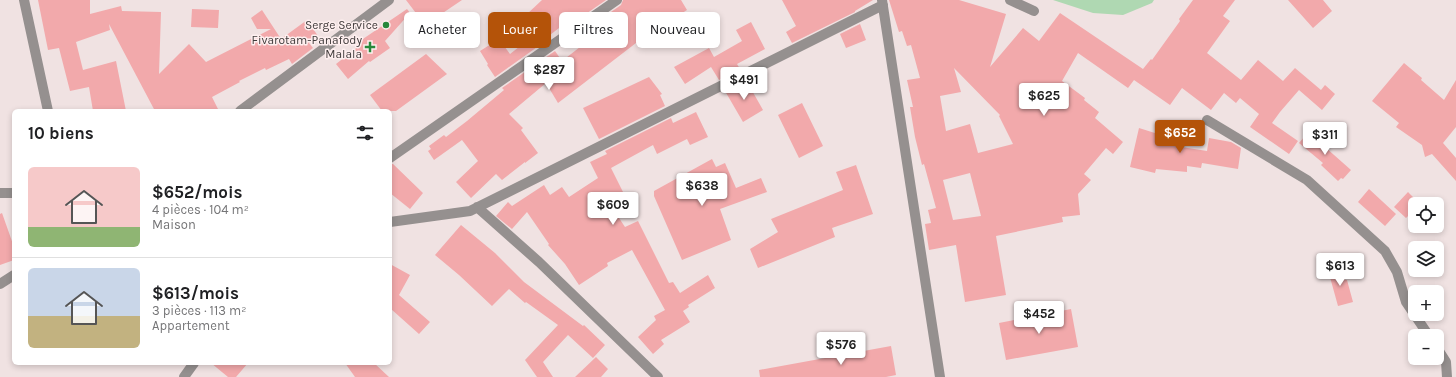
<!DOCTYPE html>
<html lang="fr">
<head>
<meta charset="utf-8">
<style>
  body { margin:0; font-family:Karla,sans-serif; background:#f2f2f2; color:#202124; height:100vh; display:flex; flex-direction:column; font-size:15px; white-space:nowrap }
  * { box-sizing:border-box; margin:0 }
  p { font-size:13px; color:#757577 }
  .icon { flex:none; width:22px; height:22px; fill:none; stroke:currentColor; stroke-width:2; stroke-linecap:round; stroke-linejoin:round }
  .map { position:relative; flex:1; overflow:hidden }
  .sheet { position:absolute; left:12px; top:109px; width:380px; height:256px; display:flex; flex-direction:column; background:#fff; border-radius:6px; box-shadow:0 2px 6px #0003 }
  .sheet>* { flex:none }
  .hud { position:absolute; left:404px; top:12px; width:380px; height:36px; display:flex; gap:8px }
  .tools { position:absolute; left:1408px; top:197px; display:grid; gap:8px }
  .tools a { display:grid; place-items:center; width:36px; height:36px; border-radius:6px; background:#fff; box-shadow:0 2px 6px #0003; font-size:20px }
  .price { position:absolute; translate:-50% -34px; padding:0 9px; border-radius:4px; background:#fff; color:#222; font-size:13px; line-height:26px; filter:drop-shadow(0 1px 2px #0008) }
  .price::after { content:''; position:absolute; left:50%; top:24px; width:12px; height:9px; margin-left:-6px; background:inherit; clip-path:polygon(0 0,100% 0,50% 100%) }
  .price.selected { background:#b45309; color:#fff }
  ul { padding:0; list-style:none }
  li { display:flex; align-items:center; gap:12px; height:100px; padding:0 16px }
  li+li { border-top:1px solid #e0e0e0 }
  li span { display:grid; place-items:center; flex:none; width:112px; height:80px; border-radius:6px; color:#555 }
  li>.icon { margin-inline-start:auto }
  span .icon { width:48px; height:48px; fill:#fffc; stroke-width:1 }
  li b { font-size:17px }
  h2 { display:flex; justify-content:space-between; align-items:center; height:48px; padding:0 16px; font-size:17px }
  .tag { padding:0 14px; border-radius:6px; background:#fff; box-shadow:0 2px 6px #0003; font-size:14px; line-height:36px }
  .tag.selected { background:#b45309; color:#fff }
  .map>svg:first-child { display:block }
</style>
</head>
<body>
<div class="map">
<svg width="1456" height="377" viewBox="0 0 1456 377">
  <rect width="100%" height="100%" fill="#f0e2e2"/>
  <!-- green -->
  <path fill="#afd8b2" d="M1053 0H1154L1152 3 1123 15 1093 13Z"/>
  <!-- building -->
  <path fill="#f2a9ab" fill-rule="evenodd" d="M38 0H90V14L121 6 122 11 161 12 159 74 189 44 206 62 271 29H257L251 18 262 10 281 39 307 20 318 36 309 43 313 48 292 64 289 59 266 70 265 68 239 81 240 82 212 97 219 111H155L109 24 110 30 76 42 83 70 116 61 126 111H93L89 87 70 91 59 48 48 50Z
    M406 0H462L425 25Z
    M542 0H606L583 16 580 12 546 38 547 40 495 77 487 65 488 64 480 51 499 39 510 54 538 32 533 26 534 25 526 15Z
    M623 0H681L687 10 663 25 662 23 558 103 546 83 509 114 523 128 521 130 538 153 525 163V162L502 180 496 174 471 198 456 182 478 161 462 140 434 160 428 151 431 149 429 146 444 135 446 137 467 121 504 90 502 88 555 51 562 61 598 33 591 26 621 5Z
    M782 0H873L855 11V12L792 43 786 32 796 26Z
    M889 0H959L1006 14 990 67 1023 28 1039 41 1060 13 1143 69 1151 59 1152 60 1180 21 1179 19 1193 0H1235L1223 16 1230 21 1207 53 1241 80 1258 60 1283 81 1295 68 1321 90 1325 85 1335 94 1322 110 1299 90 1280 112 1272 123 1298 141 1289 154 1250 127 1259 114 1240 98 1236 103 1224 93 1211 110 1182 88 1170 105 1134 80 1128 88 1078 53 1062 81 1085 98 1084 100 1099 112 1095 118 1123 142 1113 154 1106 148 1084 174 1091 180 1078 194 1080 215 1062 217 1063 222 996 236 1006 295 965 302 956 245 929 250 925 224 931 223 928 210 936 208 924 164 922 165 915 137 910 107H913L907 80 920 78 911 45 907 46 902 31 899 32ZM954 68 1000 115 999 116 1013 144 978 153 970 124 946 131 940 96 961 92ZM970 173 981 216 953 220 943 180Z
    M1288 0H1323L1332 11 1313 28Z
    M192 9 219 10 218 28 191 27Z
    M407 9 410 13 385 41 390 48 370 62 369 61 348 79 336 64 359 46 357 43Z
    M751 22 765 49 737 64 740 69 719 80 711 67 685 84 674 67 709 48 714 57 742 41 736 30Z
    M860 24 866 40 846 48 840 34Z
    M426 54 447 74 396 111H382L370 95Z
    M1404 63 1422 78 1421 80 1444 100 1456 80V127L1443 143 1456 158V181L1432 154 1425 157 1422 145 1396 127 1399 123 1372 101Z
    M649 77 662 94 660 95 665 106 599 139 583 108Z
    M746 80 763 110 743 122 725 91Z
    M802 103 823 146 799 158 778 115Z
    M696 112 708 137 690 145 687 139 657 154 653 145 611 168 623 192 607 200 625 227 638 221 669 283 673 282 680 293 708 275 715 288 688 305 689 307 683 311 690 322 661 340 664 344 653 354 638 337 656 320 654 316 665 310 632 250 607 263 608 266 579 285 565 264 548 245 549 244 527 212 512 229 496 216 508 202 512 206 544 185 550 195 562 187 569 197 598 178 590 162 607 154 605 151 671 118 673 123Z
    M1139 128 1177 140 1175 146 1207 151 1209 138 1231 142 1241 148 1238 169 1202 163 1201 168 1187 166V172L1156 169 1155 173 1130 167Z
    M1310 130 1327 144 1325 147 1351 170 1343 179 1341 178 1338 181 1321 165 1323 163 1299 143Z
    M712 159 716 167 725 163 736 188 761 178 767 192 720 209 731 240 682 260 654 196V191Z
    M390 164H393L423 193 410 209 390 193Z
    M856 165 873 214 832 228 835 237 758 268 750 249 778 232 771 219 843 190 836 172Z
    M1369 189 1396 214 1385 226 1358 202Z
    M1408 192 1420 204H1415V209L1406 218 1394 207Z
    M2 213 14 247V260L0 265V214Z
    M461 225 495 253 524 282 583 326 584 325 605 345 593 358 568 335 543 362 553 377H537L525 360 558 325 526 302 525 303 509 289 492 306 459 275 435 255Z
    M390 264 410 275 399 295 430 322 419 334 391 309 390 311Z
    M1340 266 1345 280H1347L1353 302 1338 306 1328 270Z
    M1071 309 1078 347 1006 360 999 323Z
    M891 346 896 375 886 377H760L759 370Z
    M596 357 608 369 601 377H575Z
    M211 363H248L236 377H228Z
    M345 363H374L389 377H355Z"/>
  <g fill="none" stroke-linecap="round" stroke-linejoin="round">
    <!-- minor -->
    <path stroke="#95908f" stroke-width="10" d="M24 0 48 111
      M882 0 940 377
      M1010 0 1034 11
      M240 111 389 0
      M1207 120 1307 180 1385 251 1397 272 1406 302 1429 336
      M390 158 617 0
      M0 193H14
      M477 207 539 262 658 377
      M390 222 470 211 883 5
      M0 284 14 275
      M1437 348 1446 362 1447 377
      M184 377 194 363"/>
  </g>
  <!-- markers -->
  <g fill="#27883b" stroke="#feefef" stroke-width="1.5">
    <circle cx="386" cy="25" r="4"/>
    <path d="M368 41h4v4h4v4h-4v4h-4v-4h-4v-4h4z"/>
  </g>
  <g text-anchor="middle" dominant-baseline="central" stroke-width="3" stroke-linejoin="round" paint-order="stroke">
    <!-- poi labels -->
    <g font-size="12" fill="#403b3b" stroke="#feefef" text-anchor="end">
      <text x="378" y="25">Serge Service</text>
      <text x="362" y="40">Fivarotam-Panafody<tspan x="362" dy="14">Malala</tspan></text>
    </g>
  </g>
</svg>
<div class="tools">
<a><svg class="icon" aria-label="locate" viewBox="0 0 24 24"><circle cx="12" cy="12" r="6"/><path d="M12 2v4M12 18v4M2 12h4M18 12h4"/></svg></a>
<a><svg class="icon" aria-label="layers" viewBox="0 0 24 24"><path d="M12 4l9 5-9 5-9-5zM3 14l9 5 9-5"/></svg></a>
<a>+</a>
<a>−</a>
</div>
<b class="price" style="left:549px;top:91px">$287</b>
<b class="price" style="left:744px;top:101px">$491</b>
<b class="price" style="left:1044px;top:117px">$625</b>
<b class="price selected" style="left:1180px;top:154px">$652</b>
<b class="price" style="left:1325px;top:156px">$311</b>
<b class="price" style="left:702px;top:207px">$638</b>
<b class="price" style="left:613px;top:226px">$609</b>
<b class="price" style="left:1340px;top:287px">$613</b>
<b class="price" style="left:1039px;top:335px">$452</b>
<b class="price" style="left:841px;top:366px">$576</b>
<div class="hud">
<a class="tag">Acheter</a>
<a class="tag selected">Louer</a>
<a class="tag">Filtres</a>
<a class="tag">Nouveau</a>
</div>
<section class="sheet">
<h2>10 biens<svg class="icon" aria-label="filters" viewBox="0 0 24 24"><path d="M4 7h16M4 17h16"/><circle cx="9" cy="7" r="2"/><circle cx="15" cy="17" r="2"/></svg></h2>
<ul>
<li><span style="background:linear-gradient(#f6c9c9 75%,#8fb573 0)"><svg class="icon" aria-label="home" viewBox="0 0 24 24"><path d="M3 11l9-7 9 7M6 9v11h12V9"/></svg></span><div><b>$652/mois</b><p>4 pièces · 104 m²</p><p>Maison</p></div></li>
<li><span style="background:linear-gradient(#c9d6e8 60%,#c2b280 0)"><svg class="icon" aria-label="home" viewBox="0 0 24 24"><path d="M3 11l9-7 9 7M6 9v11h12V9"/></svg></span><div><b>$613/mois</b><p>3 pièces · 113 m²</p><p>Appartement</p></div></li>
</ul>
</section>
</div>
</body>
</html>
